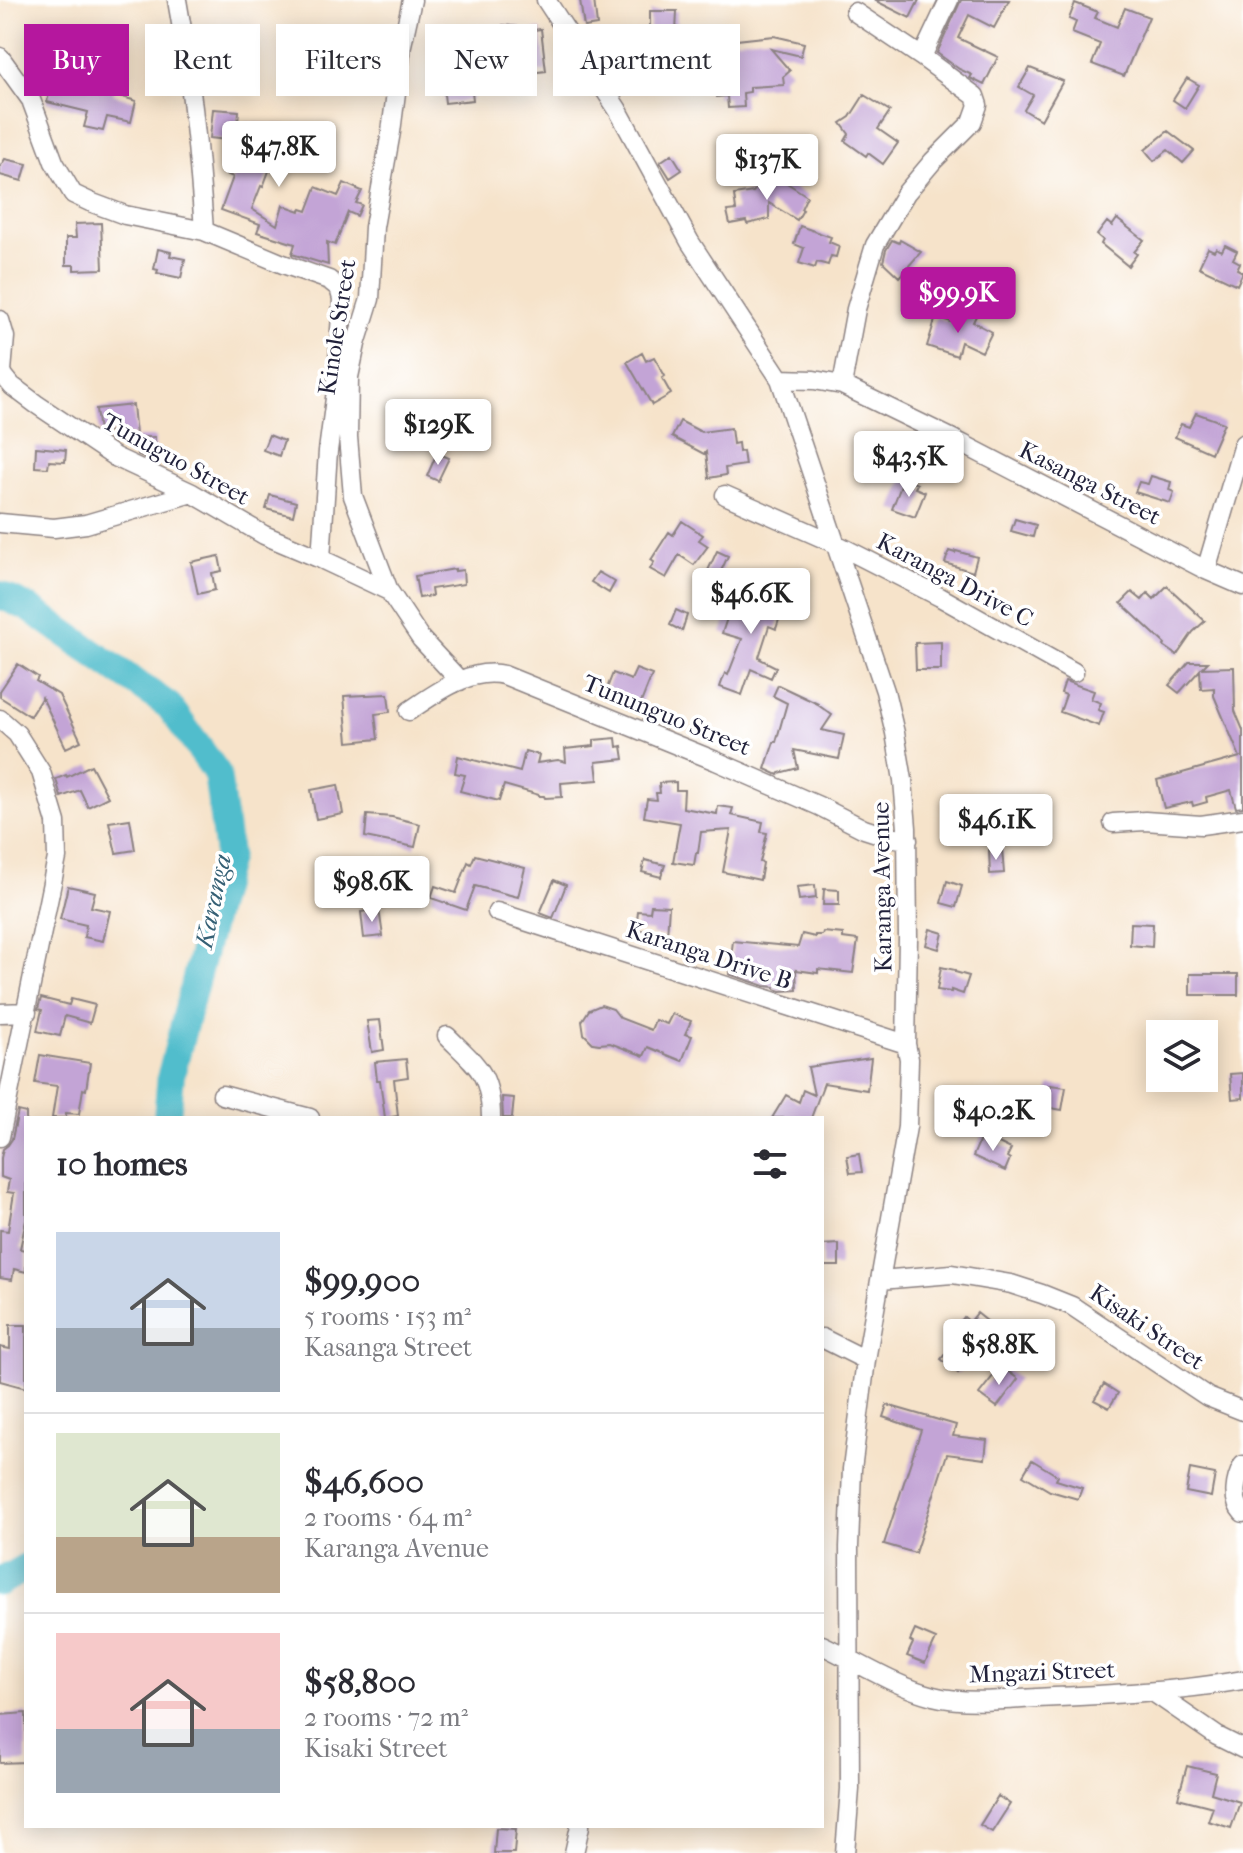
<!DOCTYPE html>
<html lang="en">
<head>
<meta charset="utf-8">
<style>
  body { margin:0; font-family:"IM FELL French Canon",serif; background:#f2f2f3; color:#2b2b33; height:100vh; display:flex; flex-direction:column; font-size:30px; white-space:nowrap }
  * { box-sizing:border-box; margin:0 }
  p { font-size:26px; color:#7c7c81 }
  .icon { flex:none; width:44px; height:44px; fill:none; stroke:currentColor; stroke-width:2; stroke-linecap:round; stroke-linejoin:round }
  .map { position:relative; flex:1; overflow:hidden }
  .details { position:absolute; left:24px; top:1116px; width:800px; height:712px; display:flex; flex-direction:column; background:#fff; border-radius:0px; box-shadow:0 4px 20px #0003 }
  .details>* { flex:none }
  .top-card { position:absolute; left:24px; top:24px; width:800px; height:72px; display:flex; gap:16px }
  .tools { position:absolute; left:1146px; top:1020px; display:grid; gap:16px }
  .tools a { display:grid; place-items:center; width:72px; height:72px; border-radius:0px; background:#fff; box-shadow:0 4px 20px #0003; font-size:40px }
  .price { position:absolute; translate:-50% -68px; padding:0 18px; border-radius:8px; background:#fff; color:#222; font-size:26px; line-height:52px; filter:drop-shadow(0 2px 4px #0008) }
  .price::after { content:''; position:absolute; left:50%; top:48px; width:24px; height:18px; margin-left:-12px; background:inherit; clip-path:polygon(0 0,100% 0,50% 100%) }
  .price.active { background:#b5179e; color:#fff }
  ul { padding:0; list-style:none }
  li { display:flex; align-items:center; gap:24px; height:200px; padding:0 32px }
  li+li { border-top:2px solid #e1e1e2 }
  li span { display:grid; place-items:center; flex:none; width:224px; height:160px; border-radius:0px; color:#555 }
  li>.icon { margin-inline-start:auto }
  span .icon { width:96px; height:96px; fill:#fffc; stroke-width:1 }
  li b { font-size:34px }
  h2 { display:flex; justify-content:space-between; align-items:center; height:96px; padding:0 32px; font-size:34px }
  .tag { padding:0 28px; border-radius:0px; background:#fff; box-shadow:0 4px 20px #0003; font-size:28px; line-height:72px }
  .tag.active { background:#b5179e; color:#fff }
  .map>svg:first-child { display:block }
</style>
</head>
<body>
<div class="map">
<svg width="1243" height="1853" viewBox="0 0 1243 1853">
  <rect width="100%" height="100%" fill="#fff"/>
  <filter id="ink" filterUnits="userSpaceOnUse"><feTurbulence type="fractalNoise" baseFrequency=".0125" numOctaves="2"/><feDisplacementMap in="SourceGraphic" scale="16" xChannelSelector="R" yChannelSelector="G"/><feConvolveMatrix kernelMatrix="1 2 1 2 8 2 1 2 1" color-interpolation-filters="sRGB"/></filter>
  <filter id="wash" filterUnits="userSpaceOnUse"><feTurbulence type="fractalNoise" baseFrequency=".006" numOctaves="4" result="noise"/><feDisplacementMap in="SourceGraphic" scale="32" xChannelSelector="R" yChannelSelector="G"/><feGaussianBlur stdDeviation="1.8" result="paint"/><feColorMatrix in="noise" values="0 0 0 0 0 0 0 0 0 0 0 0 0 0 0 0 0 1.4 0 .05"/><feComposite in="paint" operator="in"/></filter>
  <g filter="url(#wash)">
    <rect width="100%" height="100%" fill="#f6e3ca"/>
    <g fill="none" stroke-linecap="round" stroke-linejoin="round">
      <!-- river -->
      <path stroke="#51bdcc" stroke-width="28" d="M0 595 29 608 169 706 217 773 228 854 171 1075 167 1118
        M0 1582 26 1567"/>
    </g>
    <g id="blocks">
      <!-- building -->
      <path fill="#c3a4d6" d="M580 0H594L597 25 584 27Z
        M874 0H919L910 18Z
        M961 0H1009L994 28 969 15 958 38 998 57 984 85 970 78 972 75 959 69 937 53Z
        M1075 3 1098 12 1095 18 1117 27 1125 8 1149 17 1124 76 1092 64 1100 44 1072 33 1076 22 1069 19Z
        M650 11H677L676 33H650Z
        M503 25 520 27 519 32 541 29 546 71 529 73 528 62 499 59Z
        M774 36 804 43 801 56 771 49 790 71 783 77 784 85 750 87V92L743 93 744 107 728 108 727 96 717 97 716 73 724 72 719 42Z
        M464 65 466 83H471L473 100 445 103 441 68Z
        M1030 68 1063 81 1041 120 1024 110 1033 95 1019 87Z
        M81 76 116 85 113 94 136 101 131 122 107 117 103 131 84 127 88 112 47 102 53 77 80 83Z
        M1187 78 1199 85 1185 108 1173 100Z
        M864 95 890 111 878 129 898 143 883 164 868 153 866 156 845 141 849 134 841 123 850 117Z
        M213 109 239 111 238 122 287 125 285 153 276 152 263 187 261 186 252 209 277 225 283 205 300 211 301 209 307 211 316 187 338 196 344 183 362 191 356 203 362 205 357 216 348 212 335 245 327 242 328 265 292 254 295 244 257 232 260 224 221 210 233 177 226 174 238 141 210 138Z
        M1168 131 1194 151 1183 163 1168 150 1154 161 1145 150Z
        M672 154 682 170 670 178 660 162Z
        M5 159 27 164 22 181 0 175V167Z
        M773 174 807 196 801 209 803 210 797 220 769 203V219L747 224 746 221 730 224 727 211 736 210 734 195 753 192 761 182 766 185Z
        M1117 219 1144 240 1134 252 1137 254 1128 266 1101 244 1103 240 1097 235 1107 222 1112 226Z
        M101 223 103 269 74 270V265H66V238H76L75 224Z
        M800 226 831 237 829 242 839 246 836 257 831 256 828 265 817 262 815 268 799 263 804 248 794 244Z
        M892 240 899 243 900 240 921 252 899 277 883 262 886 250Z
        M1225 245 1237 251 1233 259 1240 263 1237 269 1243 272 1237 285 1199 267 1208 248 1214 251 1216 248 1222 251Z
        M158 249 171 252 170 256 185 259 181 278 157 273 158 270 154 269Z
        M964 310 976 316 973 322 992 332 982 352 961 342 957 356 927 346 936 317 957 324Z
        M642 353 646 361 654 357 665 376 662 378 671 394 652 405 627 362Z
        M133 405 136 435 117 437 116 431 99 432 96 409Z
        M1196 413 1224 423 1211 453 1175 437 1181 424 1189 427Z
        M680 421 701 432 731 428 733 444 738 443 739 452 743 451 745 465 725 468 726 475 709 478 706 452 704 454 672 437Z
        M269 435 284 441 279 456 263 450Z
        M137 437H155V451H150V460L137 454Z
        M36 447 66 450 65 462 49 461 48 468 35 467Z
        M437 453 449 458 438 481 427 476Z
        M1151 476 1171 482 1169 490 1174 492 1170 503 1135 492 1139 482 1148 484Z
        M904 478 917 484 915 488 925 492 915 517 892 509Z
        M270 495 296 502 293 516 266 509Z
        M1015 519 1036 525 1033 537 1011 531Z
        M682 521 703 535 699 540 708 546 694 565 679 555 666 578 650 569 654 562 651 560 669 532 673 535Z
        M717 551 728 556 708 599 697 594Z
        M949 551 955 553 956 551 977 557 973 572 945 563Z
        M219 556 222 571 212 573 215 590 198 594 191 562Z
        M455 569V571L463 570 464 584 431 589 432 596 419 598 415 576Z
        M598 572 615 582 609 593 591 582Z
        M1167 586 1205 621 1193 632 1177 655 1164 646 1165 644 1121 603 1132 592 1142 600 1148 593 1154 599Z
        M764 591 786 598 776 629 769 626 759 657 761 658 760 659 776 667 771 678 751 669 742 695 720 687 725 673 728 675 742 639 722 633 736 592 761 600Z
        M676 610 687 615 682 631 670 625Z
        M941 642V670H916L915 643Z
        M1189 662H1208L1202 668 1234 667 1235 711 1243 730V807L1236 808 1231 790 1206 797 1207 802 1193 806 1192 802 1164 808 1157 780 1240 757 1214 696V688L1201 689 1200 670 1179 693 1169 685Z
        M18 664 38 677 36 681 59 695 81 741 66 748 42 697 30 716 0 697V691Z
        M636 669 652 675 638 710 604 696 613 673 631 680Z
        M1065 681 1094 691 1091 699 1101 703 1098 710 1104 712 1099 726 1060 712 1066 695 1061 693Z
        M778 685 818 704V705L832 715 822 730 844 735 839 759 794 750 798 768 779 773 778 775 765 769 774 742H776L787 703 773 696Z
        M388 694 390 712 375 714 378 739 348 742 344 696Z
        M616 738 617 747 622 746 624 759 596 762 598 780 561 783 562 797 545 798 544 796H539V795L504 785 499 801 460 791 465 775 455 773 458 756 520 772 525 751 539 755 537 763 558 760 566 762 565 749 594 746V740Z
        M91 765 108 797 88 807 80 790 61 797 56 779 66 775 67 777Z
        M676 782V790H684L683 808 717 814 718 806 733 808 731 815 763 822 761 832 767 833 760 862 763 863 760 880 723 872 731 830 701 832 698 853H696L694 865 673 862 680 823 644 817 647 799 657 800 656 793H660L659 783Z
        M338 785 343 814 316 819 311 790Z
        M367 815 392 817 420 824 415 847 365 837Z
        M130 819 135 850 116 853 109 822Z
        M1002 849 1004 873 990 874 989 850Z
        M475 855 525 868 518 897 475 886 466 910 431 898 435 886 456 893 468 862 471 864Z
        M645 860 665 865 661 877 642 872Z
        M554 880 566 885 553 918 540 913Z
        M947 881 962 886 956 907 941 903Z
        M815 885 816 898 799 900 797 887Z
        M68 886 95 892 91 907 110 911 103 941 84 937 86 925 60 919Z
        M824 889 839 890V905H823Z
        M651 905 669 906 667 936 652 935V931L636 930 638 911 650 912Z
        M379 909 383 936 364 938 361 912Z
        M1131 923 1153 924 1152 947 1130 945Z
        M930 929 943 933 939 949 926 945Z
        M823 932 843 934V938L858 940 853 973 818 969V973L796 970 797 990 781 991 775 989V987L765 986 729 974 733 941 798 947 802 934 815 937V935H822Z
        M941 967 955 970V972L969 976 963 994 951 990V992L937 990Z
        M1190 974H1238V995H1190Z
        M41 998 69 1005 71 999 95 1005 90 1023 65 1016 60 1036 37 1031 42 1010 38 1009Z
        M601 1005 613 1009 620 1018 651 1030 655 1020 667 1024 672 1014 691 1021 685 1034 692 1036 682 1061 648 1047 644 1056 610 1043 599 1044 593 1043 584 1034 582 1021 589 1010Z
        M380 1020 384 1050 372 1052 367 1021Z
        M40 1055 90 1063 86 1090 83 1089 79 1114 66 1113V1118H52L57 1086 35 1083Z
        M871 1058 867 1090 824 1083 811 1118H772L786 1095 799 1102 803 1090 814 1095 808 1067Z
        M406 1059 408 1077 394 1079 398 1116 385 1118 380 1080H377L375 1062Z
        M1243 1073V1098L1232 1099 1230 1074Z
        M1050 1085 1066 1087 1062 1110 1046 1107Z
        M502 1097 514 1098 512 1118H503Z
        M18 1111 26 1113V1220L20 1249 26 1250V1272L14 1269 12 1280 0 1278V1230L8 1231 14 1193 7 1192 9 1180 1 1177V1158L3 1149 8 1145 12 1139Z
        M982 1135 1011 1149 1007 1157 1010 1159 1005 1171 973 1156Z
        M859 1154 862 1172 850 1173 847 1156Z
        M839 1244V1266H822V1245Z
        M977 1313 998 1330 992 1337 1004 1347 995 1359 979 1347 958 1373 941 1359 963 1332 956 1327 964 1317 970 1322Z
        M10 1325H26V1388L0 1381V1347L10 1349Z
        M1001 1366 1018 1379 997 1407 979 1394Z
        M1104 1384 1118 1393 1109 1408 1094 1400Z
        M887 1405 956 1425 953 1436 987 1440 985 1459 947 1454 915 1553 884 1544 921 1430 883 1417Z
        M1032 1460 1058 1476 1056 1480 1082 1488 1078 1499 1050 1491 1023 1475Z
        M1190 1469 1215 1474 1211 1497 1186 1492Z
        M915 1630 936 1639 925 1663 907 1656 913 1643 910 1641Z
        M26 1713V1762L0 1763V1715Z
        M1187 1766 1216 1773 1211 1793 1240 1802 1231 1828 1208 1821 1213 1807 1178 1798Z
        M998 1796 1010 1804 992 1832 980 1825Z
        M496 1828 516 1829 514 1853H494Z"/>
    </g>
  </g>
  <g filter="url(#ink)">
    <use href="#blocks" fill-opacity="0" stroke="#8c8282" stroke-width="2"/>
    <g fill="none" stroke-linecap="round" stroke-linejoin="round">
      <defs>
        <path id="street" d="M177 0C191 77 199 153 204 231
          M412 0 402 45 391 132 374 227 370 299 356 344 349 377 348 437 353 496 389 591 421 639 460 681
          M546 0 618 110 690 242 780 379 885 691 895 733 903 780 907 828 908 939 906 1044 909 1059 907 1127 866 1360 852 1469 849 1547 850 1789 845 1853
          M0 57 31 100 54 162 73 194 90 202 125 215 204 231 283 264 329 280 339 288 342 299 336 391 328 451 321 559
          M922 57 949 0
          M0 320 5 337 2 371 4 376 12 386 36 404 115 457 192 493 264 535 321 559 389 591
          M780 379 814 380 842 385 955 440 1206 570 1243 586
          M842 385 856 309 875 245 906 193 933 161 972 122 978 105 975 96 922 57 855 12
          M725 495 836 544 940 597 1074 672
          M0 523 54 528 86 524 192 493
          M1206 570 1243 444
          M409 711C436 693 470 667 504 675L716 761 819 806 864 829 889 837 908 840
          M0 719 17 734 41 772 56 822 57 858 0 1137
          M1113 823 1145 821 1201 825 1243 819
          M497 912 906 1044
          M0 1013 27 1012
          M447 1036C477 1066 491 1073 491 1118
          M222 1095 310 1118
          M880 1280 952 1274 1011 1284 1042 1294 1072 1306 1208 1397 1243 1411
          M822 1338 866 1360
          M1243 1465C1235 1480 1231 1500 1243 1513
          M822 1645C858 1662 894 1686 933 1696 963 1704 1004 1700 1036 1698 1105 1695 1175 1692 1243 1680
          M1153 1692 1217 1736 1243 1749
          M574 1853 580 1826"/>
      </defs>
      <!-- street casing -->
      <use href="#street" stroke="#8c8282" stroke-width="21"/>
      <!-- street -->
      <use href="#street" stroke="#fff" stroke-width="18"/>
    </g>
  </g>
  <g text-anchor="middle" dominant-baseline="central" stroke-width="7" stroke-linejoin="round" paint-order="stroke">
    <!-- street labels -->
    <g font-size="24" fill="#22223b" stroke="#fff">
      <text transform="translate(337 327) rotate(-81)">Kinole Street</text>
      <text transform="translate(176 459) rotate(29)">Tunuguo Street</text>
      <text transform="translate(1090 483) rotate(27)">Kasanga Street</text>
      <text transform="translate(955 580) rotate(28)">Karanga Drive C</text>
      <text transform="translate(667 715) rotate(22)">Tununguo Street</text>
      <text transform="translate(882 887) rotate(-91)">Karanga Avenue</text>
      <text transform="translate(709 955) rotate(18)">Karanga Drive B</text>
      <text transform="translate(1147 1327) rotate(34)">Kisaki Street</text>
      <text transform="translate(1042 1672) rotate(-2)">Mngazi Street</text>
    </g>
    <!-- water labels -->
    <g font-size="26" font-style="italic" fill="#356075" stroke="#fff">
      <text transform="translate(213 901) rotate(-78)">Karanga</text>
    </g>
  </g>
</svg>
<div class="tools">
<a><svg class="icon" aria-label="layers" viewBox="0 0 24 24"><path d="M12 4l9 5-9 5-9-5zM3 14l9 5 9-5"/></svg></a>
</div>
<b class="price" style="left:279px;top:189px">$47.8K</b>
<b class="price" style="left:767px;top:202px">$137K</b>
<b class="price active" style="left:958px;top:335px">$99.9K</b>
<b class="price" style="left:438px;top:467px">$129K</b>
<b class="price" style="left:909px;top:499px">$43.5K</b>
<b class="price" style="left:751px;top:636px">$46.6K</b>
<b class="price" style="left:996px;top:862px">$46.1K</b>
<b class="price" style="left:372px;top:924px">$98.6K</b>
<b class="price" style="left:993px;top:1153px">$40.2K</b>
<b class="price" style="left:999px;top:1387px">$58.8K</b>
<div class="top-card">
<a class="tag active">Buy</a>
<a class="tag">Rent</a>
<a class="tag">Filters</a>
<a class="tag">New</a>
<a class="tag">Apartment</a>
</div>
<section class="details">
<h2>10 homes<svg class="icon" aria-label="filters" viewBox="0 0 24 24"><path d="M4 7h16M4 17h16"/><circle cx="9" cy="7" r="2"/><circle cx="15" cy="17" r="2"/></svg></h2>
<ul>
<li><span style="background:linear-gradient(#c9d6e8 60%,#9aa5b1 0)"><svg class="icon" aria-label="home" viewBox="0 0 24 24"><path d="M3 11l9-7 9 7M6 9v11h12V9"/></svg></span><div><b>$99,900</b><p>5 rooms · 153 m²</p><p>Kasanga Street</p></div></li>
<li><span style="background:linear-gradient(#dfe7d0 65%,#b9a48a 0)"><svg class="icon" aria-label="home" viewBox="0 0 24 24"><path d="M3 11l9-7 9 7M6 9v11h12V9"/></svg></span><div><b>$46,600</b><p>2 rooms · 64 m²</p><p>Karanga Avenue</p></div></li>
<li><span style="background:linear-gradient(#f6c9c9 60%,#9aa5b1 0)"><svg class="icon" aria-label="home" viewBox="0 0 24 24"><path d="M3 11l9-7 9 7M6 9v11h12V9"/></svg></span><div><b>$58,800</b><p>2 rooms · 72 m²</p><p>Kisaki Street</p></div></li>
</ul>
</section>
</div>
</body>
</html>
